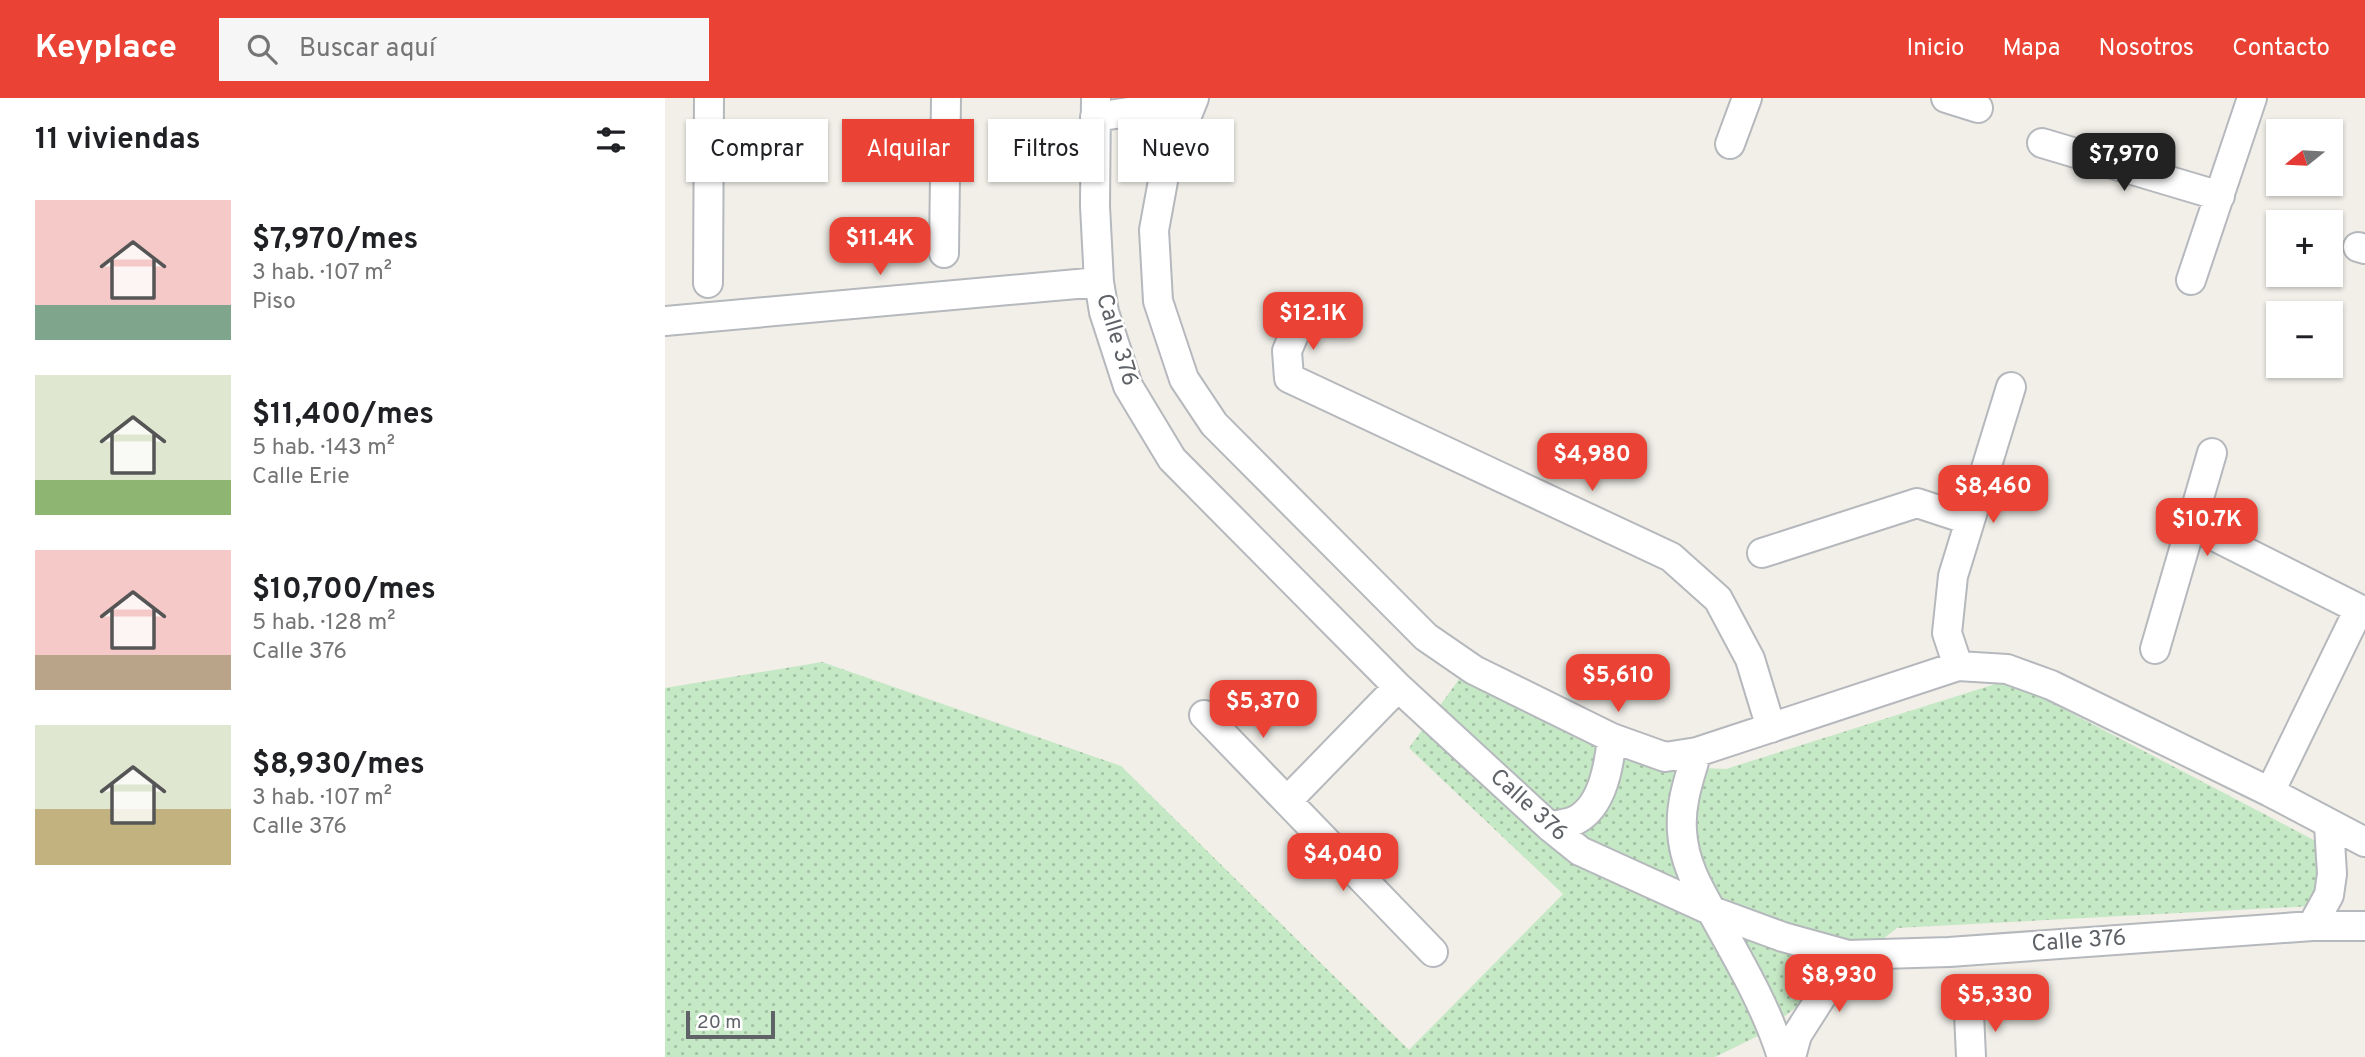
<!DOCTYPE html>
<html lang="es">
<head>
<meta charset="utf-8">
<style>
  body { margin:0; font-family:Overpass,sans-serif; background:#f6f6f6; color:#202124; height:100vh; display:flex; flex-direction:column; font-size:26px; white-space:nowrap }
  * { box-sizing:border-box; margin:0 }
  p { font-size:23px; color:#757577 }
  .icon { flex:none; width:38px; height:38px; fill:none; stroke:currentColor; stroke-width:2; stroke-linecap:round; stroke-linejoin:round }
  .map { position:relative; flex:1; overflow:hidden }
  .panel { display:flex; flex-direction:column; background:#fff; width:665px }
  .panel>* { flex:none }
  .banner { position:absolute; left:21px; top:21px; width:665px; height:63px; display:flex; gap:14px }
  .needle { width:46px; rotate:252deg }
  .buttons { position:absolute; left:1601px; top:21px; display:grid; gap:14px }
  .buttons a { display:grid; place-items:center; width:77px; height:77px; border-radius:0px; background:#fff; box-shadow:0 2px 5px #0004; font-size:35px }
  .scale { position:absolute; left:21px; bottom:18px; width:89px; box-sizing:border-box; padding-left:7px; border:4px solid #5f6368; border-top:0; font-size:19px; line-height:24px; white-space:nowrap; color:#5f6368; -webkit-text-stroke:5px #fff; paint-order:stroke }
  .price { position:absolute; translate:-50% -60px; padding:0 16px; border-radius:14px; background:#ea4335; color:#fff; font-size:23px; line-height:46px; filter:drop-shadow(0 2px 4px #0008) }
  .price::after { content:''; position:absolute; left:50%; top:42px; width:21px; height:16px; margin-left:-10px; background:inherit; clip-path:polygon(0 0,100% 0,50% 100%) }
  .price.active { background:#222; color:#fff }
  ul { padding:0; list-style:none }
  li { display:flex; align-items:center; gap:21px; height:175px; padding:0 35px }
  li span { display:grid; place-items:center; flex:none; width:196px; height:140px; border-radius:0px; color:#555 }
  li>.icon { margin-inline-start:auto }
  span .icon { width:84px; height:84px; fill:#fffc; stroke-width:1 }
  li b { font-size:30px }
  h2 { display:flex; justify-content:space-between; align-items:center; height:84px; padding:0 35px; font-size:30px }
  .chip { padding:0 24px; border-radius:0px; background:#fff; box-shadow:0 2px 5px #0004; font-size:24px; line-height:63px }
  .chip.active { background:#ea4335; color:#fff }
  header { display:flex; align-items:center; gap:42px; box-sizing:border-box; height:98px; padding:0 35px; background:#ea4335; color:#fff }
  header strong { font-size:33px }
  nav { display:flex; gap:38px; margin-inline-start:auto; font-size:24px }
  .search { width:490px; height:63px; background:#f6f6f6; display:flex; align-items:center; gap:18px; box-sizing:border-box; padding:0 24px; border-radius:0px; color:#757577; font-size:26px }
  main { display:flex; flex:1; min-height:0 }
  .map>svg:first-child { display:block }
</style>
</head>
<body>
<header>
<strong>Keyplace</strong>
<div class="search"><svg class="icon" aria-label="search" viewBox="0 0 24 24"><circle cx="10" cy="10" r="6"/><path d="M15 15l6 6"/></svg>Buscar aquí</div>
<nav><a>Inicio</a><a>Mapa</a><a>Nosotros</a><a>Contacto</a></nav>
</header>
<main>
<section class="panel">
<h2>11 viviendas<svg class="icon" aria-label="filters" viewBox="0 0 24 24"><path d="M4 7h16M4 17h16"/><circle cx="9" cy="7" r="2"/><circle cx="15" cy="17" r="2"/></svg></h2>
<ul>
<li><span style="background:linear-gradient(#f6c9c9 75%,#7fa58c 0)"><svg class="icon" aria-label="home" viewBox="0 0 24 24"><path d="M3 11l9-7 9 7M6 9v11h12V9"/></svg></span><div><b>$7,970/mes</b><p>3 hab. · 107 m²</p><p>Piso</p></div></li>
<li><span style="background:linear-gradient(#dfe7d0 75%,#8fb573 0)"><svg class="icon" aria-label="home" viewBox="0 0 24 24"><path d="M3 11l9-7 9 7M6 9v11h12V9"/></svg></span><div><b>$11,400/mes</b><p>5 hab. · 143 m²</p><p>Calle Erie</p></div></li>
<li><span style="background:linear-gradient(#f6c9c9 75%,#b9a48a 0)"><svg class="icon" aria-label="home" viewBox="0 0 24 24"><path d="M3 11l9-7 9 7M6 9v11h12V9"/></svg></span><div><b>$10,700/mes</b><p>5 hab. · 128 m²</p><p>Calle 376</p></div></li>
<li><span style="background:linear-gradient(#dfe7d0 60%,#c2b280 0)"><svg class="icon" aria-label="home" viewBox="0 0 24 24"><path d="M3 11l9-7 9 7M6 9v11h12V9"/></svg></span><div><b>$8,930/mes</b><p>3 hab. · 107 m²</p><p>Calle 376</p></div></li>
</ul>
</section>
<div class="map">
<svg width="1700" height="959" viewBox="0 0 1700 959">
  <defs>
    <pattern id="grass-dots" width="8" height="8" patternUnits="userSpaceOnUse" patternTransform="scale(1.75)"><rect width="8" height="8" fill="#c5e8c5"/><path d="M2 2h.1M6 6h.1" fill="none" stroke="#a3c0a4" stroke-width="1.8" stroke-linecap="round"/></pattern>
  </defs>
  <rect width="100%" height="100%" fill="#f1efe8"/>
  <!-- grass -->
  <path fill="url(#grass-dots)" d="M157 564 456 668 744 952 898 796 744 650 803 569 984 668 1061 671 1343 582 1666 751 1647 808 1232 830 1097 936 1050 959H0V590Z"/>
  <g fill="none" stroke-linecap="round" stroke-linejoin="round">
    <defs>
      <path id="minor" d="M431 0 430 108 434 184 439 214 463 288 507 361 733 589 884 728 915 753 1047 813 1118 839 1183 857 1284 854 1647 828H1700
        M529 0 500 72 489 132 493 203 519 281 549 326 761 539 809 572 947 640 1000 659 1032 654 1293 568 1342 571 1386 587 1605 694 1700 744
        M1281 0 1313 10
        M430 19 526 5
        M1377 45 1555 98
        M1065 46 1082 0
        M1693 149 1700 151
        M279 155 281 0
        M1526 182 1587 0
        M43 185 44 0
        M635 222 622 253 624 280 1006 459 1053 501 1085 561 1106 630
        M0 223 434 184
        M1525 426 1700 514
        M1097 455 1252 405 1304 422
        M1490 551 1547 355
        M1293 568 1282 535 1288 478 1346 289
        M539 617 768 854
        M1032 654C1024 681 1015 705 1017 733 1019 771 1040 800 1057 832 1080 873 1103 914 1117 959
        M1605 694 1694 511
        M623 702 733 589
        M884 728C892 727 903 726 911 722 938 708 944 667 947 640
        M1647 828 1664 797 1667 776 1664 727
        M1304 915 1306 959
        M1126 959 1132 937 1183 857"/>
    </defs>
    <!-- minor casing -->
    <use href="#minor" stroke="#b5b8bc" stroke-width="32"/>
    <!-- minor -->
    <use href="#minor" stroke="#fff" stroke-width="28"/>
  </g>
  <g text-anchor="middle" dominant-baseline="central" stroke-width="5" stroke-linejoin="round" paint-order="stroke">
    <!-- street labels -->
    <g font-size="23" fill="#5f6368" stroke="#fff">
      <text transform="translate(451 242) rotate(73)">Calle 376</text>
      <text transform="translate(863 708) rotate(42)">Calle 376</text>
      <text transform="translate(1414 844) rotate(-4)">Calle 376</text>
    </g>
  </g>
</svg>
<div class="buttons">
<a><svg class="needle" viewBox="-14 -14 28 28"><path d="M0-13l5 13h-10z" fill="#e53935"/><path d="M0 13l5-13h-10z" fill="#757577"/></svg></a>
<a>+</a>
<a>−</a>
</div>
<div class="scale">20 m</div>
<b class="price active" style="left:1459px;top:95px">$7,970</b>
<b class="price" style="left:215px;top:179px">$11.4K</b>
<b class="price" style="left:648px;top:254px">$12.1K</b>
<b class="price" style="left:927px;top:395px">$4,980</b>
<b class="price" style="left:1328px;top:427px">$8,460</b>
<b class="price" style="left:1542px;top:460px">$10.7K</b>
<b class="price" style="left:953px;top:616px">$5,610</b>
<b class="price" style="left:598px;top:642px">$5,370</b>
<b class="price" style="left:678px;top:795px">$4,040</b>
<b class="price" style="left:1174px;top:916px">$8,930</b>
<b class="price" style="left:1330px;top:936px">$5,330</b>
<div class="banner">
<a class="chip">Comprar</a>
<a class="chip active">Alquilar</a>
<a class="chip">Filtros</a>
<a class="chip">Nuevo</a>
</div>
</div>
</main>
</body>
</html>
